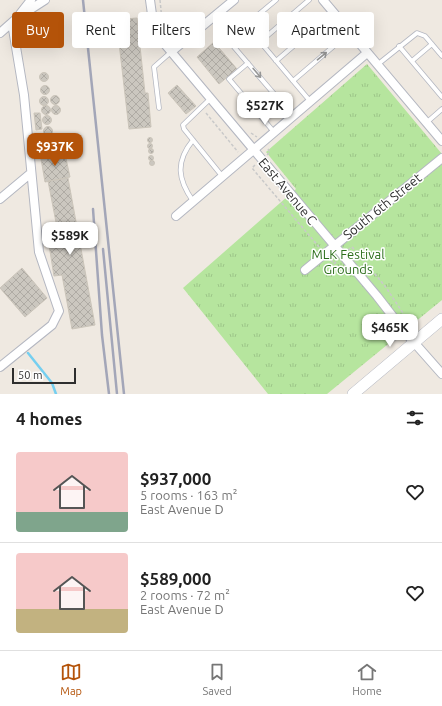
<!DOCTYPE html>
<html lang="en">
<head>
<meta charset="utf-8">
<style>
  body { margin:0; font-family:Ubuntu,sans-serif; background:#f2f2f2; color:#222; height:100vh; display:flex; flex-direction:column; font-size:15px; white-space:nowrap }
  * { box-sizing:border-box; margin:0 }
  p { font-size:13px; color:#767676 }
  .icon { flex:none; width:22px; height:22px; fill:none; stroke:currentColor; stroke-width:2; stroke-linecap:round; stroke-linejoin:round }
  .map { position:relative; height:394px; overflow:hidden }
  .details { display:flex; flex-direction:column; background:#fff; flex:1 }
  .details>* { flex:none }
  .hud { position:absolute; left:12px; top:12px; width:418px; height:36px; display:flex; gap:8px }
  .scale { position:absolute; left:12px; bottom:10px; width:64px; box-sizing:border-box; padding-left:4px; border:2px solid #2e2e2e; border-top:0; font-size:11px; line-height:14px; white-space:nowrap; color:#2e2e2e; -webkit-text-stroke:3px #fff; paint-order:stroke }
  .price { position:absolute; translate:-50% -34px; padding:0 9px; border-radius:8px; background:#fff; color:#222; font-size:13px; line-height:26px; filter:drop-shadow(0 1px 2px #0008) }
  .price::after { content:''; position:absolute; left:50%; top:24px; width:12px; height:9px; margin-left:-6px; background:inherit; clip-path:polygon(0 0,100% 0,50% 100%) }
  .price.active { background:#b45309; color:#fff }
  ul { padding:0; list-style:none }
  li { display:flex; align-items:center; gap:12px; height:100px; padding:0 16px }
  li+li { border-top:1px solid #e0e0e0 }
  li span { display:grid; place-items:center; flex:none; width:112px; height:80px; border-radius:4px; color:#555 }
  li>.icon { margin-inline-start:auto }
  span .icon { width:48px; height:48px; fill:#fffc; stroke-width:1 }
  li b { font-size:17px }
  h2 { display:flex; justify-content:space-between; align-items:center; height:48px; padding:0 16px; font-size:17px }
  .pill { padding:0 14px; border-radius:4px; background:#fff; box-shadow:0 4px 16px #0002; font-size:14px; line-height:36px }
  .pill.active { background:#b45309; color:#fff }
  .dock { display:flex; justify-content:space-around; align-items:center; height:56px; border-top:1px solid #e0e0e0; background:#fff; font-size:11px; color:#767676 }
  .dock a { display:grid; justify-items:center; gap:2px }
  .dock .active { color:#b45309 }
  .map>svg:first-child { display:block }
</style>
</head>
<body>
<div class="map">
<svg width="442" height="394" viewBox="0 0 442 394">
  <defs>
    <pattern id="grass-tufts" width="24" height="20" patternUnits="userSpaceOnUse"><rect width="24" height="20" fill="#b6e59e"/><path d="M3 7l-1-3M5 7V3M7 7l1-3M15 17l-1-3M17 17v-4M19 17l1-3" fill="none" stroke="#9dc588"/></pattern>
    <pattern id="building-cross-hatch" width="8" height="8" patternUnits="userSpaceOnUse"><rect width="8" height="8" fill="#cbc7bf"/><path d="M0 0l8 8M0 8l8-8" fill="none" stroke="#afaba4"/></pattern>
  </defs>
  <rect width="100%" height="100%" fill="#efe9e1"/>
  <!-- grass -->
  <path fill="url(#grass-tufts)" d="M367 64 442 154V300L327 394H268L183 288 296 189 266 152Z"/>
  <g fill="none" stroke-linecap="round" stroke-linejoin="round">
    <!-- stream -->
    <path stroke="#75cff0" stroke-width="2.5" d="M28 353 52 383 56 394"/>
  </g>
  <!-- building -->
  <path fill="url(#building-cross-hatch)" stroke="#cbc5ba" d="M137 18 145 93H148L151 127 129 129 119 43H116L114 20Z
    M214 42 237 69 219 84 197 57Z
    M39.5 77a4.5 4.5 0 1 1 9 0a4.5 4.5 0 1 1-9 0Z
    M177 85 196 106 186 114 168 93Z
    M40.5 90a4.5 4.5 0 1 1 9 0a4.5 4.5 0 1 1-9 0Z
    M50.5 100a4.5 4.5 0 1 1 9 0a4.5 4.5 0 1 1-9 0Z
    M39.5 101a4.5 4.5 0 1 1 9 0a4.5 4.5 0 1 1-9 0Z
    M41.5 110a4.5 4.5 0 1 1 9 0a4.5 4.5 0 1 1-9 0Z
    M51.5 110a4.5 4.5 0 1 1 9 0a4.5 4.5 0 1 1-9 0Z
    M34 113H40L42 129 36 130Z
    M42.5 120a4.5 4.5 0 1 1 9 0a4.5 4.5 0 1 1-9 0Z
    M43.5 131a4.5 4.5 0 1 1 9 0a4.5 4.5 0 1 1-9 0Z
    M53.5 139a4.5 4.5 0 1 1 9 0a4.5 4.5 0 1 1-9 0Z
    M44.5 140a4.5 4.5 0 1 1 9 0a4.5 4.5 0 1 1-9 0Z
    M147.5 140a2.5 2.5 0 1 1 5 0a2.5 2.5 0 1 1-5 0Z
    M147.5 146a2.5 2.5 0 1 1 5 0a2.5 2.5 0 1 1-5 0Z
    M148.5 151a2.5 2.5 0 1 1 5 0a2.5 2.5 0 1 1-5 0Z
    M55 149 56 156 65 154 70 177 45 182 41 159 48 158 47 151Z
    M148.5 158a2.5 2.5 0 1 1 5 0a2.5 2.5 0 1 1-5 0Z
    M149.5 163a2.5 2.5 0 1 1 5 0a2.5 2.5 0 1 1-5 0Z
    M68 178 95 325 72 329 62 275 54 276 49 245 60 243 48 181Z
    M22 268 47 298 25 317 0 288Z"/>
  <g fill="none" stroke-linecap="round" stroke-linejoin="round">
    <defs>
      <path id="lane" d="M276 0 246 25 310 101
        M246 25 228 40 293 116
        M260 42 309 0
        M399 46 442 97
        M276 61 318 25 335 45 293 81
        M412 61 432 44
        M248 63 229 79 274 132
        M377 65 417 33 425 36 442 56
        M210 99 183 125 184 129 222 176
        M159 108 154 67 171 52
        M426 123 442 109
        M193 201C178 180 175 162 193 140"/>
      <path id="street" d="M150 0 154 29 163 42 377 296 404 331 442 374
        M323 0 442 141
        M20 14 31 0
        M0 33 17 18 45 0
        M171 52 234 0
        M0 199 31 173
        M176 216 367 53
        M305 270 442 158
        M0 367 52 325 59 311 39 252 24 95 12 23"/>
      <path id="secondary" d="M353 394 442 319"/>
    </defs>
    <!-- lane casing -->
    <use href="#lane" stroke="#b4b7c1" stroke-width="5.5"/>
    <!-- street casing -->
    <use href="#street" stroke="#b4b7c1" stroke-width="10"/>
    <!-- secondary casing -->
    <use href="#secondary" stroke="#b4b7c1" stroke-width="12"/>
    <!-- path -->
    <path stroke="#c9c9c9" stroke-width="1.5" stroke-dasharray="3 2" stroke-linecap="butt" d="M160 0 162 20
      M206 113 238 152
      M251 133 257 137
      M267 155 270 152 268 149
      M255 165 252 168 319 247
      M348 250 352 247 385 286 411 325
      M331 260 334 264 337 261
      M394 341 398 336"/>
    <!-- lane -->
    <use href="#lane" stroke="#fff" stroke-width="4"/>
    <!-- street -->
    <use href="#street" stroke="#fff" stroke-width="8"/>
    <!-- secondary -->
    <use href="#secondary" stroke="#fff" stroke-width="11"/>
    <!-- rail -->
    <path stroke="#a3a6b8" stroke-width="2.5" d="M83 0 124 394
      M93 209 102 335 109 394
      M103 249 117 394"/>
  </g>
  <!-- one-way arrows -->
  <defs><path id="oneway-shaft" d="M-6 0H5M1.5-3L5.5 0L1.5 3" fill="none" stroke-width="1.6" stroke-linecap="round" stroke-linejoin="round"/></defs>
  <g stroke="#969696">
    <use href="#oneway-shaft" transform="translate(322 56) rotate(-40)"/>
    <use href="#oneway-shaft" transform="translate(257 73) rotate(50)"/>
  </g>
  <g text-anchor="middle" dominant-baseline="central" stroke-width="3" stroke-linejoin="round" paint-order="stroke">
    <!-- street labels -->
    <g font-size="13" fill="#2e2e2e" stroke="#fff">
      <text transform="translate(288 191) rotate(50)">East Avenue C</text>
      <text transform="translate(382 206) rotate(-39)">South 6th Street</text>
    </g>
    <!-- park labels -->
    <g font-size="13" fill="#2c6e1b" stroke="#fff">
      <text x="348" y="254">MLK Festival<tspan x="348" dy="15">Grounds</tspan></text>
    </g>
  </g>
</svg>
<div class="scale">50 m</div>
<b class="price" style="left:265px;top:126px">$527K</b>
<b class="price active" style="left:55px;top:167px">$937K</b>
<b class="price" style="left:70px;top:256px">$589K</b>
<b class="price" style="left:390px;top:348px">$465K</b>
<div class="hud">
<a class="pill active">Buy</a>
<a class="pill">Rent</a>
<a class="pill">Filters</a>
<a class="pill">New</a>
<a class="pill">Apartment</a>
</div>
</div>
<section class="details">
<h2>4 homes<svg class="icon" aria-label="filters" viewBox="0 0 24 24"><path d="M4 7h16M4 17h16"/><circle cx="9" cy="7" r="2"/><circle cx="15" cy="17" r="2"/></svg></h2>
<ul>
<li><span style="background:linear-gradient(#f6c9c9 75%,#7fa58c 0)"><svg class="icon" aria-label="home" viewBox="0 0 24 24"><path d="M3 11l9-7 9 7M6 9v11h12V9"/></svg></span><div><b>$937,000</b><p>5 rooms · 163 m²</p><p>East Avenue D</p></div><svg class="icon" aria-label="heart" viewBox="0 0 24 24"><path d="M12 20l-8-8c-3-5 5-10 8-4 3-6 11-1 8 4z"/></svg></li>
<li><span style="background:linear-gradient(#f6c9c9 70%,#c2b280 0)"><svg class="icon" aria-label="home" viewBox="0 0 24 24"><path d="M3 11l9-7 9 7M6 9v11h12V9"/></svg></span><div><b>$589,000</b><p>2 rooms · 72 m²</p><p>East Avenue D</p></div><svg class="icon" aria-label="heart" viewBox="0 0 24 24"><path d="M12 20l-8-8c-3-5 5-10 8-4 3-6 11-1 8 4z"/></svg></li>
</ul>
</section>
<nav class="dock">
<a class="active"><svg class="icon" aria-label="map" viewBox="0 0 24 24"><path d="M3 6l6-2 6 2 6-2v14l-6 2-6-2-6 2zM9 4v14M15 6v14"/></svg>Map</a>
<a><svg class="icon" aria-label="saved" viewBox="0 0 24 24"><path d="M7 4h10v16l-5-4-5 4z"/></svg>Saved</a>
<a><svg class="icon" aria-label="home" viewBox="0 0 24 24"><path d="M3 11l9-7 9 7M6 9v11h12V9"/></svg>Home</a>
</nav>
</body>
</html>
